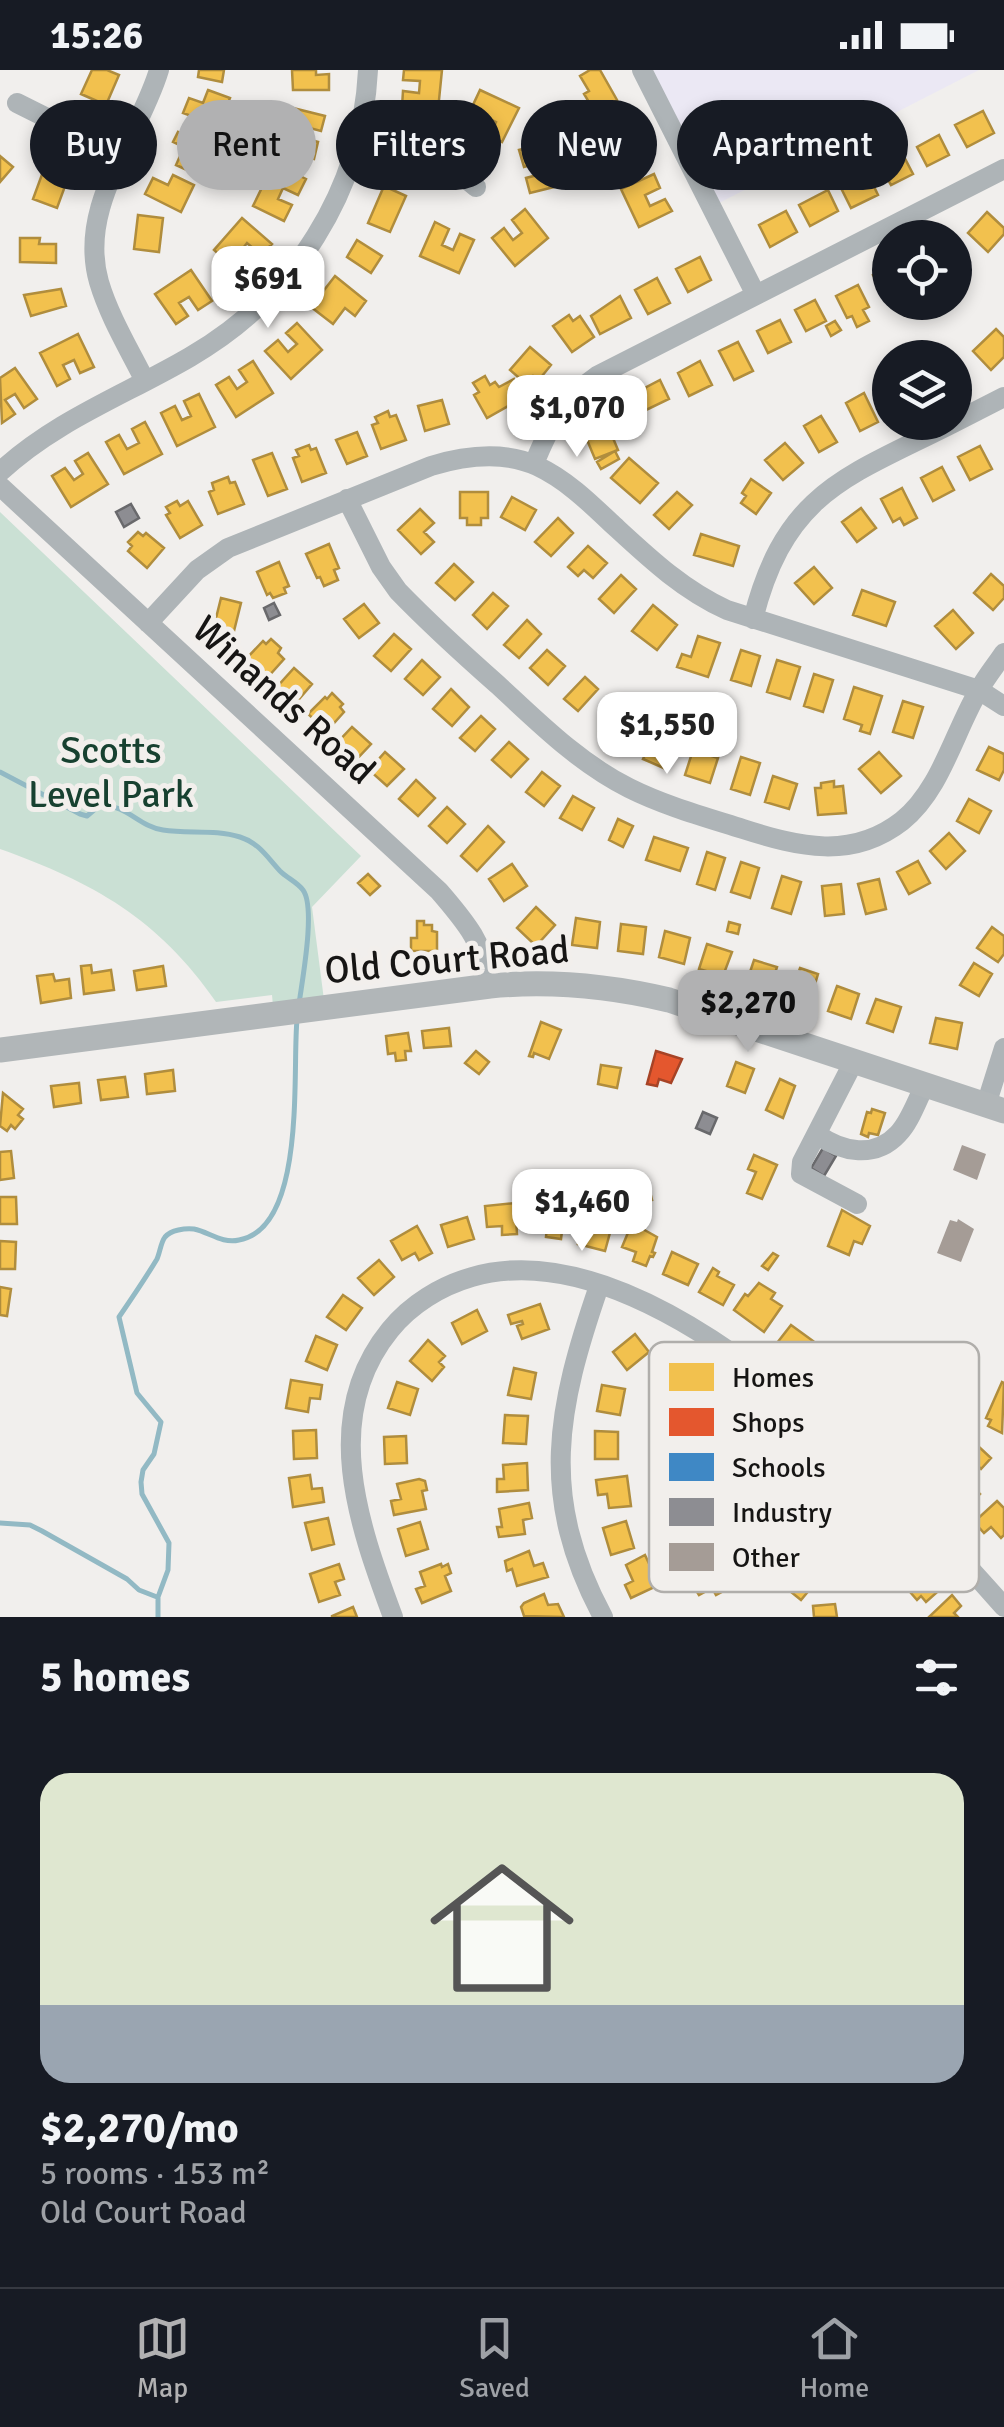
<!DOCTYPE html>
<html lang="en">
<head>
<meta charset="utf-8">
<style>
  body { margin:0; font-family:Signika,sans-serif; background:#242831; color:#f1f3f6; height:100vh; display:flex; flex-direction:column; font-size:38px; white-space:nowrap }
  * { box-sizing:border-box; margin:0 }
  p { font-size:32px; color:#9ea1a6 }
  .icon { flex:none; width:55px; height:55px; fill:none; stroke:currentColor; stroke-width:2; stroke-linecap:round; stroke-linejoin:round }
  .map { position:relative; height:1547px; overflow:hidden }
  .side { display:flex; flex-direction:column; background:#171b24; flex:1 }
  .side>* { flex:none }
  .top-card { position:absolute; left:30px; top:30px; width:945px; height:90px; display:flex; gap:20px }
  .buttons { position:absolute; left:872px; top:150px; display:grid; gap:20px }
  .buttons a { display:grid; place-items:center; width:100px; height:100px; border-radius:50%; background:#171b24; box-shadow:0 5px 15px #0003; font-size:50px }
  .price { position:absolute; translate:-50% -85px; padding:0 22px; border-radius:20px; background:#fff; color:#222; font-size:32px; line-height:65px; filter:drop-shadow(0 2px 5px #0008) }
  .price::after { content:''; position:absolute; left:50%; top:60px; width:30px; height:22px; margin-left:-15px; background:inherit; clip-path:polygon(0 0,100% 0,50% 100%) }
  .price.active { background:#b1b1b2; color:#111 }
  ul { padding:0; list-style:none }
  li { display:grid; align-content:center; gap:20px; height:530px; padding:0 40px }
  li span { display:grid; place-items:center; height:310px; border-radius:30px; color:#555 }
  li>.icon { margin-inline-start:auto }
  span .icon { width:180px; height:180px; fill:#fffc; stroke-width:1 }
  li b { font-size:42px }
  h2 { display:flex; justify-content:space-between; align-items:center; height:120px; padding:0 40px; font-size:42px }
  .chip { padding:0 35px; border-radius:45px; background:#171b24; box-shadow:0 5px 15px #0003; font-size:35px; line-height:90px }
  .chip.active { background:#b1b1b2; color:#111 }
  .status { display:flex; justify-content:space-between; align-items:center; height:70px; padding:0 50px; background:#171b24; direction:ltr }
  .status svg { height:28px; fill:currentColor }
  .tab-bar { display:flex; justify-content:space-around; align-items:center; height:140px; border-top:2px solid #363941; background:#171b24; font-size:28px; color:#9ea1a6 }
  .tab-bar a { display:grid; justify-items:center; gap:5px }
  .tab-bar .active { color:#b1b1b2 }
  .map>svg:first-child { display:block }
</style>
</head>
<body>
<div class="status"><b>15:26</b><svg viewBox="0 0 49 12"><path d="M0 12V9h3v3zM5 12V6h3v6zM10 12V3h3v9zM15 12V0h3v12zM26 1h20v11H26zM47 4h2v5h-2z"/></svg></div>
<div class="map">
<svg width="1004" height="1547" viewBox="0 0 1004 1547">
  <rect width="100%" height="100%" fill="#f1efed"/>
  <!-- education -->
  <path fill="#ebe8f4" d="M653 0H979L719 133Z"/>
  <!-- green -->
  <path fill="#cae0d4" d="M0 442 361 786 312 837 324 930 273 936 272 925 216 932C159 849 93 812 0 779Z"/>
  <!-- homes -->
  <path fill="#f2c14e" stroke="#b08d3d" stroke-width="2.5" d="M92 0H107L119 5 106 35 81 24Z
    M199 0H224L222 12 198 7Z
    M292 0H316V5L329 4V20H293Z
    M404 0H442L438 40 402 37 403 21 419 23 420 11 403 10Z
    M590 0H600L617 30 595 42 584 24 589 21 580 6Z
    M208 20 230 28 219 56 183 43 189 28 203 33Z
    M480 20 519 38 502 72 490 66 496 52 484 46 478 60 464 54Z
    M289 37 325 46 321 61 306 57 303 68 318 72 314 89 278 79Z
    M983 41 994 63 967 77 955 55Z
    M625 48 633 63 619 70 624 81 637 74 645 87 613 104 592 66Z
    M178 62 209 76 196 104 176 95 184 77 173 72Z
    M939 65 949 85 927 96 917 77Z
    M555 71 566 114 530 123 526 108 541 104 538 93 524 97 519 80Z
    M900 79 913 104 891 115 880 95 893 89 890 84Z
    M0 86 13 97 0 112Z
    M274 93 306 109 298 125 283 118 278 129 292 135 284 151 253 136Z
    M44 99 68 108 57 138 33 129Z
    M867 102 878 125 851 138 840 116Z
    M654 104 660 118 645 125 650 136 665 129 672 141 639 157 621 119Z
    M173 105 194 115 181 142 145 124 153 108 168 115Z
    M384 116 406 126 390 162 368 153Z
    M828 120 838 141 810 156 799 135Z
    M525 139 548 168 515 196 492 168 504 158 513 170 522 163 512 150Z
    M786 141 797 162 770 177 759 155Z
    M987 142 1004 158V164L988 182 968 163Z
    M138 145 163 148 159 182 134 179Z
    M242 148 272 174 261 185 247 173 240 182 251 192 241 204 214 180Z
    M435 152 449 159 442 175 453 180 460 164 474 170 459 203 420 186Z
    M20 168H40L39 174H56V193L20 192Z
    M357 170 382 186 371 203 347 187Z
    M700 187 711 210 688 222 676 199Z
    M890 196V227L886 229 873 205Z
    M191 200 212 231 198 240 189 227 179 233 188 246 176 254 155 224Z
    M335 206 366 231 355 246 345 238 333 254 311 237Z
    M657 208 670 233 648 244 635 220Z
    M858 215 869 237 863 240 869 251 857 257 852 246 847 248 836 226Z
    M61 219 66 236 31 246 24 225Z
    M620 226 631 248 600 264 591 246Z
    M815 230 826 251 806 261 795 240Z
    M569 245 573 251 580 246 594 267 572 282 553 256Z
    M780 250 791 272 768 283 757 261Z
    M835 251 841 260 831 266 826 256Z
    M297 253 322 280 291 309 265 281 278 270 288 282 297 274 286 263Z
    M996 259 1004 267V287L991 300 973 281Z
    M78 264 94 297 80 303 74 290 63 295 70 309 57 316 40 283Z
    M738 272 753 301 734 310 719 281Z
    M530 277 551 295 538 311 533 306 526 314 510 300Z
    M253 291 273 323 236 347 216 315 229 307 237 319 247 312 239 300Z
    M700 291 712 315 689 326 678 303Z
    M15 298 37 329 24 338 15 324 5 330 15 344 2 353 0 308Z
    M485 306 490 315 495 312 499 317 514 309 524 327 487 348 474 325 479 322 473 313Z
    M660 310 669 329 646 340 637 322Z
    M864 323 878 352 860 361 846 333Z
    M199 324 215 357 177 376 161 343 175 336 182 350 191 346 184 331Z
    M442 330 449 354 425 361 418 336Z
    M388 341 390 347 396 345 406 370 381 379 372 355 378 353 375 347Z
    M821 346 837 372 819 382 804 356Z
    M145 352 162 384 124 404 106 372 119 365 127 379 139 373 132 359Z
    M608 356 618 380 595 389 585 365Z
    M357 362 367 386 347 394 336 370Z
    M785 373 803 393 783 410 765 390Z
    M309 375 311 380 316 378 326 403 302 412 293 388 299 386 296 380Z
    M980 376 992 399 970 410 958 387Z
    M615 381 619 389 601 399 597 392Z
    M88 383 108 414 71 437 52 406 65 398 74 410 83 404 75 391Z
    M272 383 287 419 268 426 253 390Z
    M629 388 658 413 640 433 611 408Z
    M942 397 954 420 933 431 921 408Z
    M228 407 230 413 235 412 244 434 218 444 209 422 214 420 212 413Z
    M751 409 771 423 756 444 741 433 746 426 742 423Z
    M902 418 917 448 904 455 900 448 893 452 881 429Z
    M460 422H488V448H481V455H467V448H460Z
    M677 422 692 435 669 459 654 445Z
    M512 427 536 440 525 460 501 447Z
    M177 431 180 436 188 431 202 455 180 468 166 445 170 443 166 437Z
    M861 438 876 458 857 472 842 452Z
    M420 439 434 453 424 462 434 472 421 484 398 460Z
    M558 448 573 463 551 486 535 472Z
    M138 462 143 466 146 463 164 478 147 498 128 481 132 476 128 472Z
    M701 464 739 476 733 496 694 485Z
    M329 474 339 498 334 500 338 510 324 516 320 507 317 508 306 484Z
    M588 476 607 493 593 508 584 500 578 506 568 497Z
    M279 492 289 516 284 518 286 523 273 528 270 523 267 525 257 502Z
    M454 494 473 512 455 530 436 513Z
    M814 497 832 518 814 534 795 513Z
    M991 504 1004 516V528L993 540 974 523Z
    M621 505 636 519 614 543 599 529Z
    M862 520 895 532 886 556 853 545Z
    M493 523 508 536 487 559 473 545Z
    M221 528 241 533 233 565 213 560Z
    M364 534 379 553 359 568 344 549Z
    M653 535 677 555 657 580 632 561Z
    M953 540 973 563 956 579 935 556Z
    M527 550 541 564 519 588 504 575Z
    M394 564 411 579 391 601 374 586Z
    M698 566 720 573 708 607 677 597 682 584 691 587Z
    M271 569 281 578 278 583 284 589 267 608 246 589 263 571 266 574Z
    M547 580 565 596 548 615 530 598Z
    M741 580 760 586 751 616 731 610Z
    M422 590 440 607 423 625 405 609Z
    M777 590 800 597 790 629 767 622Z
    M294 598 312 614 294 635 276 618Z
    M814 604 833 610 823 642 804 636Z
    M585 607 598 619 578 641 564 629Z
    M854 617 882 626 870 664 860 661 862 655 844 649Z
    M451 619 469 637 452 656 433 639Z
    M332 623 343 634 340 637 344 642 327 661 308 644 325 627 327 629Z
    M903 631 923 637 913 668 893 662Z
    M623 632 636 640 629 652 632 654 621 673 599 661 612 639 617 642Z
    M481 646 495 659 475 681 460 668Z
    M352 657 371 674 355 691 336 674Z
    M657 657 675 664 672 672 677 674 666 699 643 689Z
    M509 672 528 689 511 707 492 690Z
    M989 677 1004 684V700L999 710 977 700Z
    M693 680 718 688 710 713 685 705Z
    M385 682 404 699 387 716 369 700Z
    M879 682 901 706 881 723 859 699Z
    M741 687 760 693 750 725 731 719Z
    M542 702 560 716 544 736 526 722Z
    M773 706 797 714 789 739 765 732Z
    M416 710 435 728 418 746 399 729Z
    M834 711V717L843 716 846 743 818 745 815 718H821V713Z
    M573 726 594 738 582 760 560 748Z
    M969 729 991 741 979 763 957 751Z
    M447 737 465 754 447 773 429 756Z
    M618 749 633 756 623 777 609 770Z
    M488 756 504 772 477 801 461 786Z
    M949 763 965 781 946 799 930 781Z
    M654 767 688 778 680 801 646 790Z
    M707 782 725 788 715 820 697 814Z
    M918 791 930 813 909 824 897 802Z
    M741 792 759 798 750 828 731 822Z
    M512 794 527 816 504 831 489 809Z
    M368 804 380 816 370 825 358 813Z
    M782 806 801 812 791 844 772 838Z
    M879 809 886 839 866 844 858 814Z
    M841 814 844 844 825 846 822 816Z
    M536 837 555 855 536 876 517 858Z
    M576 848 600 852 597 878 572 875Z
    M417 851H424V855H432V861L437 862V881H411V868H417Z
    M729 852 740 855 738 864 727 861Z
    M621 854 646 857 643 884 618 881Z
    M992 857 1004 866V884L998 892 977 878Z
    M665 861 690 868 684 894 659 887Z
    M707 874 732 882 723 906 699 899Z
    M754 890 777 897 769 922 746 914Z
    M974 893 992 904 979 926 960 915Z
    M91 895 92 903 111 900 114 920 84 924 81 896Z
    M163 896 166 916 137 920 134 901Z
    M800 898 818 904 809 934 790 927Z
    M53 904 55 911 69 909 71 928 41 933 37 906Z
    M837 916 859 924 851 949 828 941Z
    M876 929 901 937 893 962 867 953Z
    M936 948 962 953 957 979 930 973Z
    M541 952 561 960 549 989 534 983 533 987 529 986Z
    M449 958 451 976 424 978 422 961Z
    M408 963 411 981H405L406 990 396 991 395 983 388 984 386 966Z
    M476 981 489 992 479 1004 465 993Z
    M736 992 754 999 745 1023 727 1016Z
    M601 995 621 998 617 1018 598 1014Z
    M173 1000 175 1021 147 1024 145 1004Z
    M125 1007 128 1027 101 1030 98 1010Z
    M780 1009 795 1016 783 1048 766 1040Z
    M79 1013 81 1033 54 1037 51 1016Z
    M3 1023 23 1039 18 1045 23 1049 15 1059 11 1055 7 1061 0 1056Z
    M872 1039 885 1043 878 1065 869 1063 868 1067 861 1064 862 1060 867 1042 871 1043Z
    M11 1081 14 1108 0 1110V1082Z
    M754 1085 777 1095 762 1129 747 1123 756 1102 748 1099Z
    M649 1117 652 1130 641 1132 635 1120Z
    M0 1127H16L17 1154H0Z
    M539 1129 549 1130 548 1135 565 1138 561 1169 546 1167 547 1157 533 1155Z
    M515 1133 517 1164 502 1165V1156L487 1157 485 1136Z
    M842 1140 870 1156 862 1174 854 1171 849 1185 828 1176Z
    M467 1147 474 1169 448 1177 441 1155Z
    M585 1151 611 1159 605 1181 578 1174Z
    M632 1153 657 1167 652 1182 655 1183 653 1187 650 1186 646 1196 633 1191 636 1182 622 1177Z
    M417 1156 432 1183 419 1190 415 1183 402 1190 391 1171Z
    M0 1171 16 1172 15 1199H0Z
    M672 1182 698 1194 688 1215 663 1204Z
    M773 1183 778 1186 768 1200 762 1196Z
    M379 1190 394 1207 374 1225 358 1208Z
    M713 1198 719 1202 717 1206 734 1215 723 1235 699 1222Z
    M759 1213 775 1223 771 1229 782 1236 764 1262 734 1240 745 1224 748 1226Z
    M0 1217 11 1219 7 1246 0 1245Z
    M343 1225 362 1238 346 1260 327 1247Z
    M540 1234 549 1259 522 1269 517 1256 523 1254 522 1251 511 1254 508 1245Z
    M477 1240 487 1261 462 1274 452 1253Z
    M791 1255 813 1271 799 1289 777 1273Z
    M635 1264 649 1282 627 1300 613 1282Z
    M316 1266 337 1275 327 1300 306 1291Z
    M428 1270 445 1286 439 1292 444 1297 432 1311 410 1291Z
    M514 1298 536 1303 531 1329 508 1325Z
    M291 1310 322 1315 320 1329 310 1328 308 1342 286 1338Z
    M397 1312 418 1319 410 1345 388 1338Z
    M1002 1312 1004 1313 1002 1363 988 1356 991 1350 986 1348Z
    M602 1315 625 1319 620 1345 597 1341Z
    M505 1345 528 1346 526 1374 503 1373Z
    M316 1360 317 1388 294 1389 293 1361Z
    M595 1361 618 1362V1389H595Z
    M406 1366 407 1393 385 1394 384 1367Z
    M978 1376 991 1388 981 1399 968 1386Z
    M527 1393 528 1420 497 1422V1409H504L503 1395Z
    M960 1404 980 1424 963 1441 944 1421Z
    M310 1405 312 1419 322 1418 324 1432 293 1437 289 1408Z
    M627 1406 631 1436 609 1438 607 1424 598 1425 596 1410Z
    M419 1409 425 1411 427 1420 422 1421 426 1439 394 1445 391 1431 401 1429 397 1414Z
    M997 1431 1004 1438V1465L1001 1468 991 1457 984 1463 974 1452Z
    M529 1433 532 1448 523 1450 525 1464 499 1467 497 1457H502L499 1439Z
    M328 1448 334 1474 312 1480 305 1453Z
    M626 1451 634 1478 611 1485 603 1458Z
    M420 1452 428 1479 406 1486 398 1459Z
    M529 1481 534 1496 543 1493 548 1507 517 1516 512 1499 507 1501 505 1491Z
    M645 1485 659 1515 631 1528 625 1515 633 1511 626 1495Z
    M713 1491 729 1518 716 1525 712 1518 699 1525 687 1506Z
    M339 1494 344 1509 335 1512 340 1525 319 1532 310 1504Z
    M441 1494 442 1497 448 1494 451 1503 445 1506 451 1521 422 1533 416 1519 425 1516 420 1502Z
    M795 1495 816 1512 801 1530 780 1513Z
    M925 1495 944 1516 926 1532 921 1526 917 1530 911 1523 915 1519 907 1511Z
    M544 1524 548 1535 558 1534 564 1547 524 1546 521 1537 524 1533Z
    M952 1525 961 1536 954 1543 958 1547H929Z
    M835 1534 837 1547H814L813 1536Z
    M353 1537 357 1547H332V1546Z"/>
  <!-- shops -->
  <path fill="#e4572e" stroke="#a64326" stroke-width="2.5" d="M656 981 682 989 671 1013 659 1009 657 1016 647 1014Z"/>
  <!-- schools -->
  <path fill="#3f88c5" stroke="#336690" stroke-width="2.5" d="M786 94 791 105 782 109 777 98Z"/>
  <!-- industry -->
  <path fill="#8d8d92" stroke="#69696c" stroke-width="2.5" d="M131 434 139 448 124 457 116 442Z
    M274 533 280 545 269 550 264 538Z
    M703 1042 717 1048 710 1064 696 1058Z
    M823 1078 836 1086 824 1106 811 1098Z"/>
  <g fill="none" stroke-linecap="round" stroke-linejoin="round">
    <!-- stream -->
    <path stroke="#92b9c4" stroke-width="5" d="M0 702 80 744 87 746 101 734C129 737 139 756 163 760 188 764 215 759 240 767 259 773 267 787 280 801 287 808 297 812 303 820 316 838 302 911 299 934
      M0 1453 30 1455 42 1461 127 1509 139 1520 157 1527
      M158 1547V1527L168 1500 169 1473 142 1424 141 1412 143 1400 154 1384 161 1352 137 1323 119 1247C132 1228 145 1209 157 1189 160 1182 161 1172 165 1167 171 1160 185 1158 194 1159 209 1162 222 1174 239 1170 307 1158 292 999 297 950"/>
  </g>
  <!-- building -->
  <path fill="#a59c96" d="M962 1075 986 1084 977 1110 953 1100Z
    M958 1149 974 1159 961 1192 937 1183 950 1150 957 1152Z"/>
  <g fill="none" stroke-linecap="round" stroke-linejoin="round">
    <!-- minor -->
    <path stroke="#aeb4b7" stroke-width="20" d="M642 0 756 225
      M17 33 123 86
      M359 69C406 80 439 84 476 117
      M145 311C129 279 109 246 99 212 77 135 138 70 159 0
      M955 352 1004 327
      M534 394C549 357 563 329 597 306L1004 99
      M0 402C56 350 125 325 190 287 294 227 362 121 368 0
      M0 416 439 821C465 851 486 876 490 916
      M347 429 381 497 398 521C430 554 464 585 498 615 539 653 579 693 629 718 665 736 705 747 743 759 799 777 852 790 902 751 941 720 954 662 979 620 986 607 996 595 1004 583
      M753 549C786 420 847 407 955 352
      M148 553 197 500 228 478 431 396C464 386 504 381 537 396 565 409 588 431 610 452 647 486 681 519 727 540L979 620 1004 636
      M854 991 802 1092 801 1104 857 1134
      M986 1035 1004 978
      M818 1065C842 1082 875 1089 898 1064 910 1052 917 1030 925 1015
      M599 1216C557 1338 538 1426 603 1547
      M393 1547C358 1453 320 1346 390 1260 411 1234 441 1216 472 1207 650 1155 898 1416 1004 1537"/>
    <!-- major -->
    <path stroke="#b1b6b8" stroke-width="25" d="M0 980 490 916C552 910 610 916 669 930L1004 1041"/>
  </g>
  <g text-anchor="middle" dominant-baseline="central" stroke-width="10" stroke-linejoin="round" paint-order="stroke">
    <!-- street labels -->
    <g font-size="38" fill="#161514" stroke="#f2efec">
      <text transform="translate(284 630) rotate(42)">Winands Road</text>
      <text transform="translate(447 890) rotate(-5)">Old Court Road</text>
    </g>
    <!-- park labels -->
    <g font-size="38" fill="#174130" stroke="#f2efec">
      <text x="111" y="680">Scotts<tspan x="111" dy="44">Level Park</tspan></text>
    </g>
  </g>
  <!-- legend -->
  <rect x="649" y="1272" width="330" height="250" rx="15" fill="#f2efec" stroke="#b0aeab" stroke-width="2.5"/>
  <rect x="669" y="1293" width="45" height="28" fill="#f2c14e"/>
  <rect x="669" y="1338" width="45" height="28" fill="#e4572e"/>
  <rect x="669" y="1383" width="45" height="28" fill="#3f88c5"/>
  <rect x="669" y="1428" width="45" height="28" fill="#8d8d92"/>
  <rect x="669" y="1473" width="45" height="28" fill="#a59c96"/>
  <g font-size="28" fill="#161514">
    <text x="732" y="1317">Homes</text>
    <text x="732" y="1362">Shops</text>
    <text x="732" y="1407">Schools</text>
    <text x="732" y="1452">Industry</text>
    <text x="732" y="1497">Other</text>
  </g>
</svg>
<div class="buttons">
<a><svg class="icon" aria-label="locate" viewBox="0 0 24 24"><circle cx="12" cy="12" r="6"/><path d="M12 2v4M12 18v4M2 12h4M18 12h4"/></svg></a>
<a><svg class="icon" aria-label="layers" viewBox="0 0 24 24"><path d="M12 4l9 5-9 5-9-5zM3 14l9 5 9-5"/></svg></a>
</div>
<b class="price" style="left:268px;top:261px">$691</b>
<b class="price" style="left:577px;top:390px">$1,070</b>
<b class="price" style="left:667px;top:707px">$1,550</b>
<b class="price active" style="left:748px;top:985px">$2,270</b>
<b class="price" style="left:582px;top:1184px">$1,460</b>
<div class="top-card">
<a class="chip">Buy</a>
<a class="chip active">Rent</a>
<a class="chip">Filters</a>
<a class="chip">New</a>
<a class="chip">Apartment</a>
</div>
</div>
<section class="side">
<h2>5 homes<svg class="icon" aria-label="filters" viewBox="0 0 24 24"><path d="M4 7h16M4 17h16"/><circle cx="9" cy="7" r="2"/><circle cx="15" cy="17" r="2"/></svg></h2>
<ul>
<li><span style="background:linear-gradient(#dfe7d0 75%,#9aa5b1 0)"><svg class="icon" aria-label="home" viewBox="0 0 24 24"><path d="M3 11l9-7 9 7M6 9v11h12V9"/></svg></span><div><b>$2,270/mo</b><p>5 rooms · 153 m²</p><p>Old Court Road</p></div></li>
</ul>
</section>
<nav class="tab-bar">
<a class="active"><svg class="icon" aria-label="map" viewBox="0 0 24 24"><path d="M3 6l6-2 6 2 6-2v14l-6 2-6-2-6 2zM9 4v14M15 6v14"/></svg>Map</a>
<a><svg class="icon" aria-label="saved" viewBox="0 0 24 24"><path d="M7 4h10v16l-5-4-5 4z"/></svg>Saved</a>
<a><svg class="icon" aria-label="home" viewBox="0 0 24 24"><path d="M3 11l9-7 9 7M6 9v11h12V9"/></svg>Home</a>
</nav>
</body>
</html>
